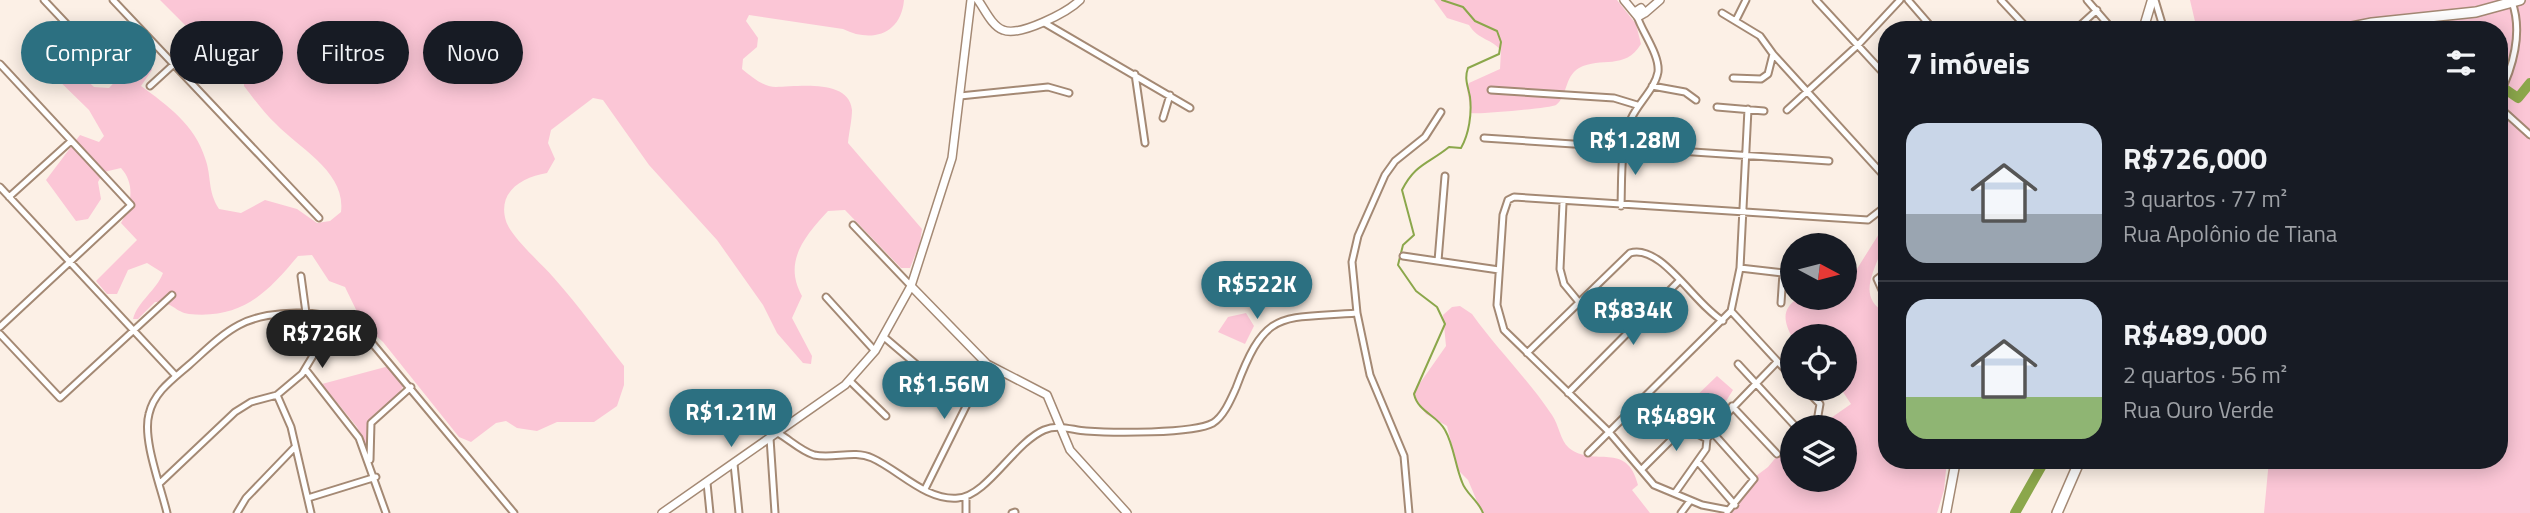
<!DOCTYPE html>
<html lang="pt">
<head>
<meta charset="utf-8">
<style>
  body { margin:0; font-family:"Titillium Web",sans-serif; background:#242831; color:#f1f3f6; height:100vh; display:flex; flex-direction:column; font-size:26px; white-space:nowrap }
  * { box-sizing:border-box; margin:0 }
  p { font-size:23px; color:#9ea1a6 }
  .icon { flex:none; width:38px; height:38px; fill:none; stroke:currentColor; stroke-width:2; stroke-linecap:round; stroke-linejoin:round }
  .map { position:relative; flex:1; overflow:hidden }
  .drawer { position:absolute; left:1878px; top:21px; width:630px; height:448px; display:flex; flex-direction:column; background:#171b24; border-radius:28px; box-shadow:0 4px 18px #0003 }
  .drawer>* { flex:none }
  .hud { position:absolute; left:21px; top:21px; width:665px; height:63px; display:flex; gap:14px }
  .needle { width:46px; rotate:97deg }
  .fabs { position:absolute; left:1780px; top:233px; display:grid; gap:14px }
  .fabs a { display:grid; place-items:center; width:77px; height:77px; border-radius:50%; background:#171b24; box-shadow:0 4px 18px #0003; font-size:35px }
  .price { position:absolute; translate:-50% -60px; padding:0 16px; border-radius:24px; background:#2c7081; color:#fff; font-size:23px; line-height:46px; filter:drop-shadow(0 2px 4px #0008) }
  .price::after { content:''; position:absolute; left:50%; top:42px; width:21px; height:16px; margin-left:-10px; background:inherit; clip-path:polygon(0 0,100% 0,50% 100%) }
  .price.active { background:#222; color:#fff }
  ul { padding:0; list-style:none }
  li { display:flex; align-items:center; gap:21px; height:175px; padding:0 28px }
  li+li { border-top:2px solid #363941 }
  li span { display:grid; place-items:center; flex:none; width:196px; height:140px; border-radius:21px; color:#555 }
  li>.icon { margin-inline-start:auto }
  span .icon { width:84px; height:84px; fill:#fffc; stroke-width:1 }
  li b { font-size:30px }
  h2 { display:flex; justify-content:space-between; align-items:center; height:84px; padding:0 28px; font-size:30px }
  .pill { padding:0 24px; border-radius:32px; background:#171b24; box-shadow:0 4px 18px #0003; font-size:24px; line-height:63px }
  .pill.active { background:#2c7081; color:#fff }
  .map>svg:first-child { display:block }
</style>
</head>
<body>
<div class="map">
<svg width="2530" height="513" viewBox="0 0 2530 513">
  <rect width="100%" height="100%" fill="#fcf0e6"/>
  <!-- green -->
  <path fill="#fbc6d6" d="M160 0H904C901 35 871 43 843 29L749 15 746 21 758 38 757 47 743 59 742 69C752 77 763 87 776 87 796 87 849 78 852 110 852 120 849 132 848 143L922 229 920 243 910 268H901L845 210 828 211C804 237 783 262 802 296L792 318 812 356 811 364 803 363 777 333 763 305 717 240 649 165 603 100 593 98 551 130 548 143 555 159 547 173C522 177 497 192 506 221 511 237 543 265 554 278 579 306 601 337 624 366V385L617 406 594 422H557L537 431 517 428 506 421 496 423 471 442 459 437 383 342 363 324 345 287 329 281 312 255 298 256C266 294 242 319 189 314 175 312 172 301 155 302L138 319H133C138 301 156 291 163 273L147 263 128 270 117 294H107L96 281 137 240 121 223C131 205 136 185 121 168L104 172 98 182 101 199 88 219 76 221 46 180 80 135 99 142 104 136 89 110 45 67 47 61C67 61 80 73 94 87L109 88 145 50 153 54 152 70 141 86C167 105 195 125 205 158 212 177 207 190 219 209L241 213 265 200 297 209 317 223 330 221 341 212C346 172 300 149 276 124 264 113 254 99 244 86V67L250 52C237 31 229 16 206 37L193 33Z
    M1434 0H1617L1636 24 1641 44C1625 71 1601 56 1579 68 1564 77 1568 96 1556 105 1551 108 1476 115 1471 113L1467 89 1469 83 1500 69 1501 51C1492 38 1479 41 1469 25L1447 18Z
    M2190 0H2530V513H2264L2269 460H2499V30H2197Z
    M1882 229H1886C1886 259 1849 293 1886 313V460H1947L1944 490 1937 513H1728L1744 485 1768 467 1792 438V480H1844V427H1818L1851 404 1841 389 1844 388V336L1792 337C1783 320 1782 309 1798 298H1844L1845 288Z
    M1460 306 1472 314C1497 349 1528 379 1552 415 1559 425 1560 440 1569 448 1594 468 1627 440 1638 485L1632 490 1650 513H1482L1468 480 1458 470 1447 426 1426 414 1413 393 1446 346 1443 315 1452 307Z
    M1246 313 1254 326 1245 344 1218 332 1228 317Z
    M389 366 404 384C397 403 370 409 367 428 366 436 368 444 368 451L357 427 322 384Z
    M1717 376 1733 390 1711 425 1689 403Z"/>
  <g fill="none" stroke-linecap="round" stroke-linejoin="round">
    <!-- stream -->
    <path stroke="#8ba74b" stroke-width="2" d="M1442 0 1463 7 1475 21 1497 31 1501 42 1499 54 1468 68C1464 79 1468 86 1470 97 1472 114 1469 134 1461 148L1449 147C1428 164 1415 164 1402 190L1414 235 1403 245 1398 265 1416 291 1437 307 1445 324 1414 394C1418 412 1437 415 1445 430 1454 446 1455 465 1462 482 1466 494 1478 500 1483 513"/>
    <!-- river -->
    <path stroke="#8ba74b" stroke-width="10" d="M2505 89 2518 98 2530 83
      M2015 513 2045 460"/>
    <defs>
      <path id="minor" d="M44 0 111 71
        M113 0 319 218
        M1816 0 1886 76
        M1908 0 1934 30
        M2001 0 2029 30
        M2087 0 2113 30
        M2155 0 2164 30
        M1722 13 1760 36 1773 54 1886 178
        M1736 20 1746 0
        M1043 22 1190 108
        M2075 30 2097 10
        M0 64 131 205 0 327
        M181 72 201 52
        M1135 74 1145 143
        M1733 78 1761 79 1768 74 1773 54
        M150 86 174 64
        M1652 86 1685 92 1696 100
        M1491 90 1614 98 1637 105
        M2499 95C2513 68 2523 32 2512 2
        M960 96 1048 87 1069 93
        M1717 107 1764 111
        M2499 107 2530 135
        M1787 110 1858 45 1900 0
        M1163 118 1170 95
        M1484 138 1829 161
        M0 187 176 376
        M9 197 71 141
        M1563 203 1560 269 1564 284 1578 301
        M1621 206C1622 177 1620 145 1631 119 1638 103 1655 89 1658 72 1660 55 1642 32 1637 16
        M853 225 911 286
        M1403 256 1499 270
        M1438 261 1445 176
        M1844 265 1850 260
        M1740 268 1792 274
        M1886 272 1877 279 1886 299
        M301 276 306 313
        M826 297 875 351
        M1781 303 1783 273
        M1731 311 1792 377
        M0 334 60 398 172 295
        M884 337 924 371
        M1527 353 1630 253C1661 243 1695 305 1723 321
        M1738 364 1796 427
        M306 370 359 438 386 513
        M850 381 886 416
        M1804 388 1820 404 1816 427
        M1568 393 1679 281
        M277 395 291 427 311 513
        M1732 406 1777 454
        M778 433C790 440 801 451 814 455 833 459 854 450 872 458 899 470 926 501 958 498 987 496 1014 443 1044 430 1059 424 1072 430 1086 431 1111 433 1193 434 1213 423 1224 416 1231 399 1236 388 1266 308 1279 319 1357 313
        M1713 433 1754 479 1727 512
        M770 438 775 513
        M1588 453 1731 311 1740 268 1748 109
        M370 460 371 423 411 387
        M1698 462 1735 505
        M734 464 739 513
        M1642 469 1684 427 1707 439
        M160 483 235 412 251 402 277 395 302 374 335 319
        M707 483 710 513
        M925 489 987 364
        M1675 493 1706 449 1707 439 1719 422 1777 362
        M966 497V513
        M308 498 376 477
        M1728 510 1702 505 1654 485 1609 432 1504 330 1497 305 1503 215 1508 200 1514 197 1868 220 1886 206
        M167 513C161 487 142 439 149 414 154 392 173 379 189 365 205 351 220 335 239 325 270 308 335 308 362 331L514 513
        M237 513 246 498 295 447
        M1012 513 1015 512
        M1409 513 1404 456 1370 375 1357 313 1352 262 1358 236 1385 175 1395 161 1425 137 1441 112
        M1681 513 1690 501"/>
      <path id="tertiary" d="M978 0C985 10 992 26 1003 30 1020 37 1068 12 1080 0
        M1624 0 1638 17 1645 13 1641 8 1635 12
        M1645 13 1660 0
        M911 286 987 364 1047 395 1070 450 1127 513
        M662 513 845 385 875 351 911 286 952 158 971 0"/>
      <path id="secondary" d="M2143 30 2152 0
        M1946 513 1956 460"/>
      <path id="trunk" d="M2337 30 2372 23 2476 12 2520 0
        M2057 513 2080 460"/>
    </defs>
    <!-- minor casing -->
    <use href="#minor" stroke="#a48974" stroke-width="9"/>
    <!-- tertiary casing -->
    <use href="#tertiary" stroke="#a48974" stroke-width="10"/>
    <!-- secondary casing -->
    <use href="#secondary" stroke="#a48974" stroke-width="11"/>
    <!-- trunk casing -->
    <use href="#trunk" stroke="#a48974" stroke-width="12"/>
    <!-- minor -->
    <use href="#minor" stroke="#fff" stroke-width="5"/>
    <!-- tertiary -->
    <use href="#tertiary" stroke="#fff" stroke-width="7"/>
    <!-- secondary -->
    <use href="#secondary" stroke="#fff" stroke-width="8"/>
    <!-- trunk -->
    <use href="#trunk" stroke="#fff" stroke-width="9"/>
  </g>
</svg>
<div class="fabs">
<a><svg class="needle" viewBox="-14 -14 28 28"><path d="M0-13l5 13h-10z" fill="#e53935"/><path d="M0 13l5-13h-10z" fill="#9ea1a6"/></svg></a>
<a><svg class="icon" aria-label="locate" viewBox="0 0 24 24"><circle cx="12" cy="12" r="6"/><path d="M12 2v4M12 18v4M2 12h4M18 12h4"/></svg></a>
<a><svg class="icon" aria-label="layers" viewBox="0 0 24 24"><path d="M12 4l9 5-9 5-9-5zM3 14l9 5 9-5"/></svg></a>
</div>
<b class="price" style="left:1635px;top:177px">R$1.28M</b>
<b class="price" style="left:1257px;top:321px">R$522K</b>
<b class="price" style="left:1633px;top:347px">R$834K</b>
<b class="price active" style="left:322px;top:370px">R$726K</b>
<b class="price" style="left:944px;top:421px">R$1.56M</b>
<b class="price" style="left:731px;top:449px">R$1.21M</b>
<b class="price" style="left:1676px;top:453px">R$489K</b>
<div class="hud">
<a class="pill active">Comprar</a>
<a class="pill">Alugar</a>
<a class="pill">Filtros</a>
<a class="pill">Novo</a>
</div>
<section class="drawer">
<h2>7 imóveis<svg class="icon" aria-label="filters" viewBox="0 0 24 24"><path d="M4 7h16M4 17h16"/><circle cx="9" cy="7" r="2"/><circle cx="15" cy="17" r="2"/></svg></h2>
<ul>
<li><span style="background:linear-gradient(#c9d6e8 65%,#9aa5b1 0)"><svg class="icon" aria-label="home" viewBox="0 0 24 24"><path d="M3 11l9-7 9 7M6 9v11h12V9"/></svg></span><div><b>R$726,000</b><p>3 quartos · 77 m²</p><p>Rua Apolônio de Tiana</p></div></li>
<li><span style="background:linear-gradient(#c9d6e8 70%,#8fb573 0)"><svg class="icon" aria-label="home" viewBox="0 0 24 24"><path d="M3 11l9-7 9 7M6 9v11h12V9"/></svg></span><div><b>R$489,000</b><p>2 quartos · 56 m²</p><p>Rua Ouro Verde</p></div></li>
</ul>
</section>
</div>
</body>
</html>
